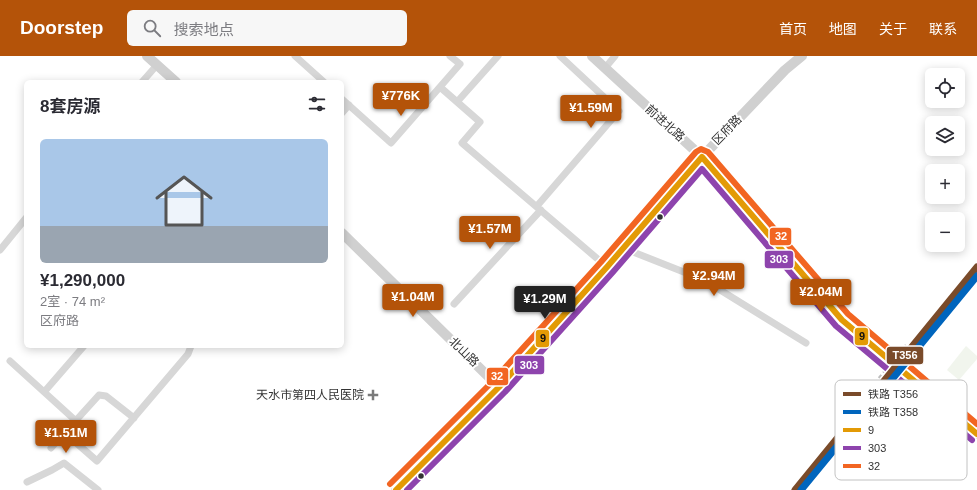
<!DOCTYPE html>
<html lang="zh">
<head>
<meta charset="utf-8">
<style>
  body { margin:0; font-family:Arial,"Noto Sans SC",sans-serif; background:#f7f7f7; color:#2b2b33; height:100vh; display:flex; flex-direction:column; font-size:15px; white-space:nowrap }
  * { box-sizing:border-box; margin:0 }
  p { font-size:13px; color:#7c7c81 }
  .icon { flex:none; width:22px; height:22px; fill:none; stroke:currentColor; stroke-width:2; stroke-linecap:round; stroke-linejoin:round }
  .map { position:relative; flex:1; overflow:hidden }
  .details { position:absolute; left:24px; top:24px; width:320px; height:268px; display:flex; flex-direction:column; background:#fff; border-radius:6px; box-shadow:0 2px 10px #0003 }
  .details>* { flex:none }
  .buttons { position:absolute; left:925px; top:12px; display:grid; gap:8px }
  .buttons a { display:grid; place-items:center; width:40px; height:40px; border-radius:6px; background:#fff; box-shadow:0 2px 10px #0003; font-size:20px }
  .price { position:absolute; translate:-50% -34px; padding:0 9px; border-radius:4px; background:#b45309; color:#fff; font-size:13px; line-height:26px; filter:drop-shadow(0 1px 2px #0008) }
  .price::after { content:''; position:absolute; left:50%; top:24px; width:12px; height:9px; margin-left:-6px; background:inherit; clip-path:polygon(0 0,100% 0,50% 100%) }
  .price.selected { background:#222; color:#fff }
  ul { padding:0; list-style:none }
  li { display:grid; align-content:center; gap:8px; height:212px; padding:0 16px }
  li span { display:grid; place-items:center; height:124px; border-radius:6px; color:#555 }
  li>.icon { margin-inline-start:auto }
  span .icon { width:72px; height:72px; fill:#fffc; stroke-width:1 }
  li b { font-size:17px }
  h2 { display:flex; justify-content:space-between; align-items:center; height:48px; padding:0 16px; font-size:17px }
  header { display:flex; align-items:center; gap:24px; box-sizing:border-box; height:56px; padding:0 20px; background:#b45309; color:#fff }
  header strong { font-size:19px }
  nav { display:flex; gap:22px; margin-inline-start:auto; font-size:14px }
  .search { width:280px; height:36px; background:#f7f7f7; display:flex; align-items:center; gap:10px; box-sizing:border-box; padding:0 14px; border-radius:6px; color:#7c7c81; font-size:15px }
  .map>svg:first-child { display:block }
</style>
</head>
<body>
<header>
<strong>Doorstep</strong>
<div class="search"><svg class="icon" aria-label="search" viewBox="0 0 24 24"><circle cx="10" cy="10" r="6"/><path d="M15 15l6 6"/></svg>搜索地点</div>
<nav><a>首页</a><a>地图</a><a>关于</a><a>联系</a></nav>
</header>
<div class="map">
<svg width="977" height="434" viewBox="0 0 977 434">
  <rect width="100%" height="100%" fill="#fff"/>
  <!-- green -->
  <path fill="#f1f5ed" d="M966 290 977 300V303L959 324 947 314Z"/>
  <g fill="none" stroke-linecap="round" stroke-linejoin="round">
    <!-- street -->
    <path stroke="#d7d7d7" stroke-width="7" d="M295 0 324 26
      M605 12 615 0
      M142 26 157 9
      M440 31 480 66 462 87 607 211
      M342 43 391 87 460 8 450 0
      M457 46 498 0
      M342 57 349 49
      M537 150 619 55 560 0
      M623 192 704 224 806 287
      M0 194 26 162
      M454 248 541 154
      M10 305 76 365
      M45 335 84 290
      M65 377 97 405 188 298 191 290
      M51 392 99 339 106 340 134 362
      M27 426 52 414 64 407 98 434"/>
    <!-- secondary -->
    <path stroke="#d0d0d0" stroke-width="10" d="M147 0 176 26
      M592 0 702 101 842 264 977 378
      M342 177 499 331
      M396 434 499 331 607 211 702 101 785 14 802 0"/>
    <!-- rail -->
    <path stroke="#bebebe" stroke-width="2.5" stroke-dasharray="4 3" stroke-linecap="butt" d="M870 333 906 289"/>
    <defs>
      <path id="bus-1" d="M396 434 499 331 607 211 702 101 842 264 977 378"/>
      <path id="bus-2" d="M407 434 505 336 613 216 702 113 836 270 972 384"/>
      <path id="bus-3" d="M390 428 493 325 601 206 696 96 701 93 708 96 848 258 977 368"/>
    </defs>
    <!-- bus-1 casing -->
    <use href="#bus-1" stroke="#fff" stroke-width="9"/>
    <!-- bus-2 casing -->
    <use href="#bus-2" stroke="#fff" stroke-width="9"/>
    <!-- bus-3 casing -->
    <use href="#bus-3" stroke="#fff" stroke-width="9"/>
    <!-- bus-1 -->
    <use href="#bus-1" stroke="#e39a05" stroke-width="6"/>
    <!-- bus-2 -->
    <use href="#bus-2" stroke="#8e44ad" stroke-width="6"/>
    <!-- bus-3 -->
    <use href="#bus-3" stroke="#f26522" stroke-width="6"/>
    <defs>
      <path id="rail-1" d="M795 434 977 211"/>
      <path id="rail-2" d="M801 434 977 220"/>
    </defs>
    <!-- rail-1 casing -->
    <use href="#rail-1" stroke="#fff" stroke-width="10"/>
    <!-- rail-2 casing -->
    <use href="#rail-2" stroke="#fff" stroke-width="10"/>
    <!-- rail-1 -->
    <use href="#rail-1" stroke="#7a4b2a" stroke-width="7"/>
    <!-- rail-2 -->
    <use href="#rail-2" stroke="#0065bd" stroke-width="7"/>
  </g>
  <!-- markers -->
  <g fill="#333" stroke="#fff" stroke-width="1.5">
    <circle cx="660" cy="161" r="3.5"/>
    <circle cx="421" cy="420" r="3.5"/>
  </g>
  <path fill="#7a7a7a" stroke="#fff" stroke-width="1.5" d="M371 333h4v4h4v4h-4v4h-4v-4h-4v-4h4z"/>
  <g text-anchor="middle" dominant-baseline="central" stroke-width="4" stroke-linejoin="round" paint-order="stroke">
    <!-- street labels -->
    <g font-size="12" fill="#333" stroke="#fff">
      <text transform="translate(665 67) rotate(42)">前进北路</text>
      <text transform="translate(727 74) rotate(-46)">区府路</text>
      <text transform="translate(464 296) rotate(44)">北山路</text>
    </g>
    <!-- poi labels -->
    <g font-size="12" fill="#333" stroke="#fff" text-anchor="end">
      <text x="364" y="339">天水市第四人民医院</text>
    </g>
  </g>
  <!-- legend -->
  <rect x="835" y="324" width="132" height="100" rx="6" fill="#fff" stroke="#c2c2c2" stroke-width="1"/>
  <rect x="843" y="336" width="18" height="4" fill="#7a4b2a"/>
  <rect x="843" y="354" width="18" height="4" fill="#0065bd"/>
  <rect x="843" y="372" width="18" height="4" fill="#e39a05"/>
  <rect x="843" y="390" width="18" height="4" fill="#8e44ad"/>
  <rect x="843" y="408" width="18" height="4" fill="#f26522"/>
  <g font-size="11" fill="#333">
    <text x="868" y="342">铁路 T356</text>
    <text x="868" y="360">铁路 T358</text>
    <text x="868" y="378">9</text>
    <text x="868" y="396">303</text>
    <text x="868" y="414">32</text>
  </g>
  <g stroke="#fff" stroke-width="1.5">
    <rect x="769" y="171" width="23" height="19" rx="4" fill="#f26522"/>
    <rect x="764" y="194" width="30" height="19" rx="4" fill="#8e44ad"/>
    <rect x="854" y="271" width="15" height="19" rx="4" fill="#e39a05"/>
    <rect x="535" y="273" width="15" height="19" rx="4" fill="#e39a05"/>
    <rect x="886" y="290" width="38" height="19" rx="4" fill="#7a4b2a"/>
    <rect x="514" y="299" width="31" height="20" rx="4" fill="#8e44ad"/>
    <rect x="486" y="311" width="23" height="19" rx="4" fill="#f26522"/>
  </g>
  <g font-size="11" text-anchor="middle" font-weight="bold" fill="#fff">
    <text x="781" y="184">32</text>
    <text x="779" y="207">303</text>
    <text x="905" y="303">T356</text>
    <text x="529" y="313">303</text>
    <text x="497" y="324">32</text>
  </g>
  <g font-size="11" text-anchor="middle" font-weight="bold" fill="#111">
    <text x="862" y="284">9</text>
    <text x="543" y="286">9</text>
  </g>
</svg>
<div class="buttons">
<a><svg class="icon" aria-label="locate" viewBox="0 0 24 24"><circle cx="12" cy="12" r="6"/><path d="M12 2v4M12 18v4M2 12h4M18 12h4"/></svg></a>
<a><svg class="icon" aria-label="layers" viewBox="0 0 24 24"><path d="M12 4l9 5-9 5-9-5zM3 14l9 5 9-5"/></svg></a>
<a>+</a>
<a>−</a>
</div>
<b class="price" style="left:401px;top:61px">¥776K</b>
<b class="price" style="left:591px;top:73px">¥1.59M</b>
<b class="price" style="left:490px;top:194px">¥1.57M</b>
<b class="price" style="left:714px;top:241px">¥2.94M</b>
<b class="price" style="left:821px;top:257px">¥2.04M</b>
<b class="price" style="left:413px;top:262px">¥1.04M</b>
<b class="price selected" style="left:545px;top:264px">¥1.29M</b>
<b class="price" style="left:66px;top:398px">¥1.51M</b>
<section class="details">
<h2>8套房源<svg class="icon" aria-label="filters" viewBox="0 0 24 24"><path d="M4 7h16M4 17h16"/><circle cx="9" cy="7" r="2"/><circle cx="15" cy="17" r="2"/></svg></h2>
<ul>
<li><span style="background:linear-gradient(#a9c7e8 70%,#9aa5b1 0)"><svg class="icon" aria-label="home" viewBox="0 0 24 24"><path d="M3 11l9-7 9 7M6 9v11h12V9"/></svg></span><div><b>¥1,290,000</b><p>2室 · 74 m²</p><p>区府路</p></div></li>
</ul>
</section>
</div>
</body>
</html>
